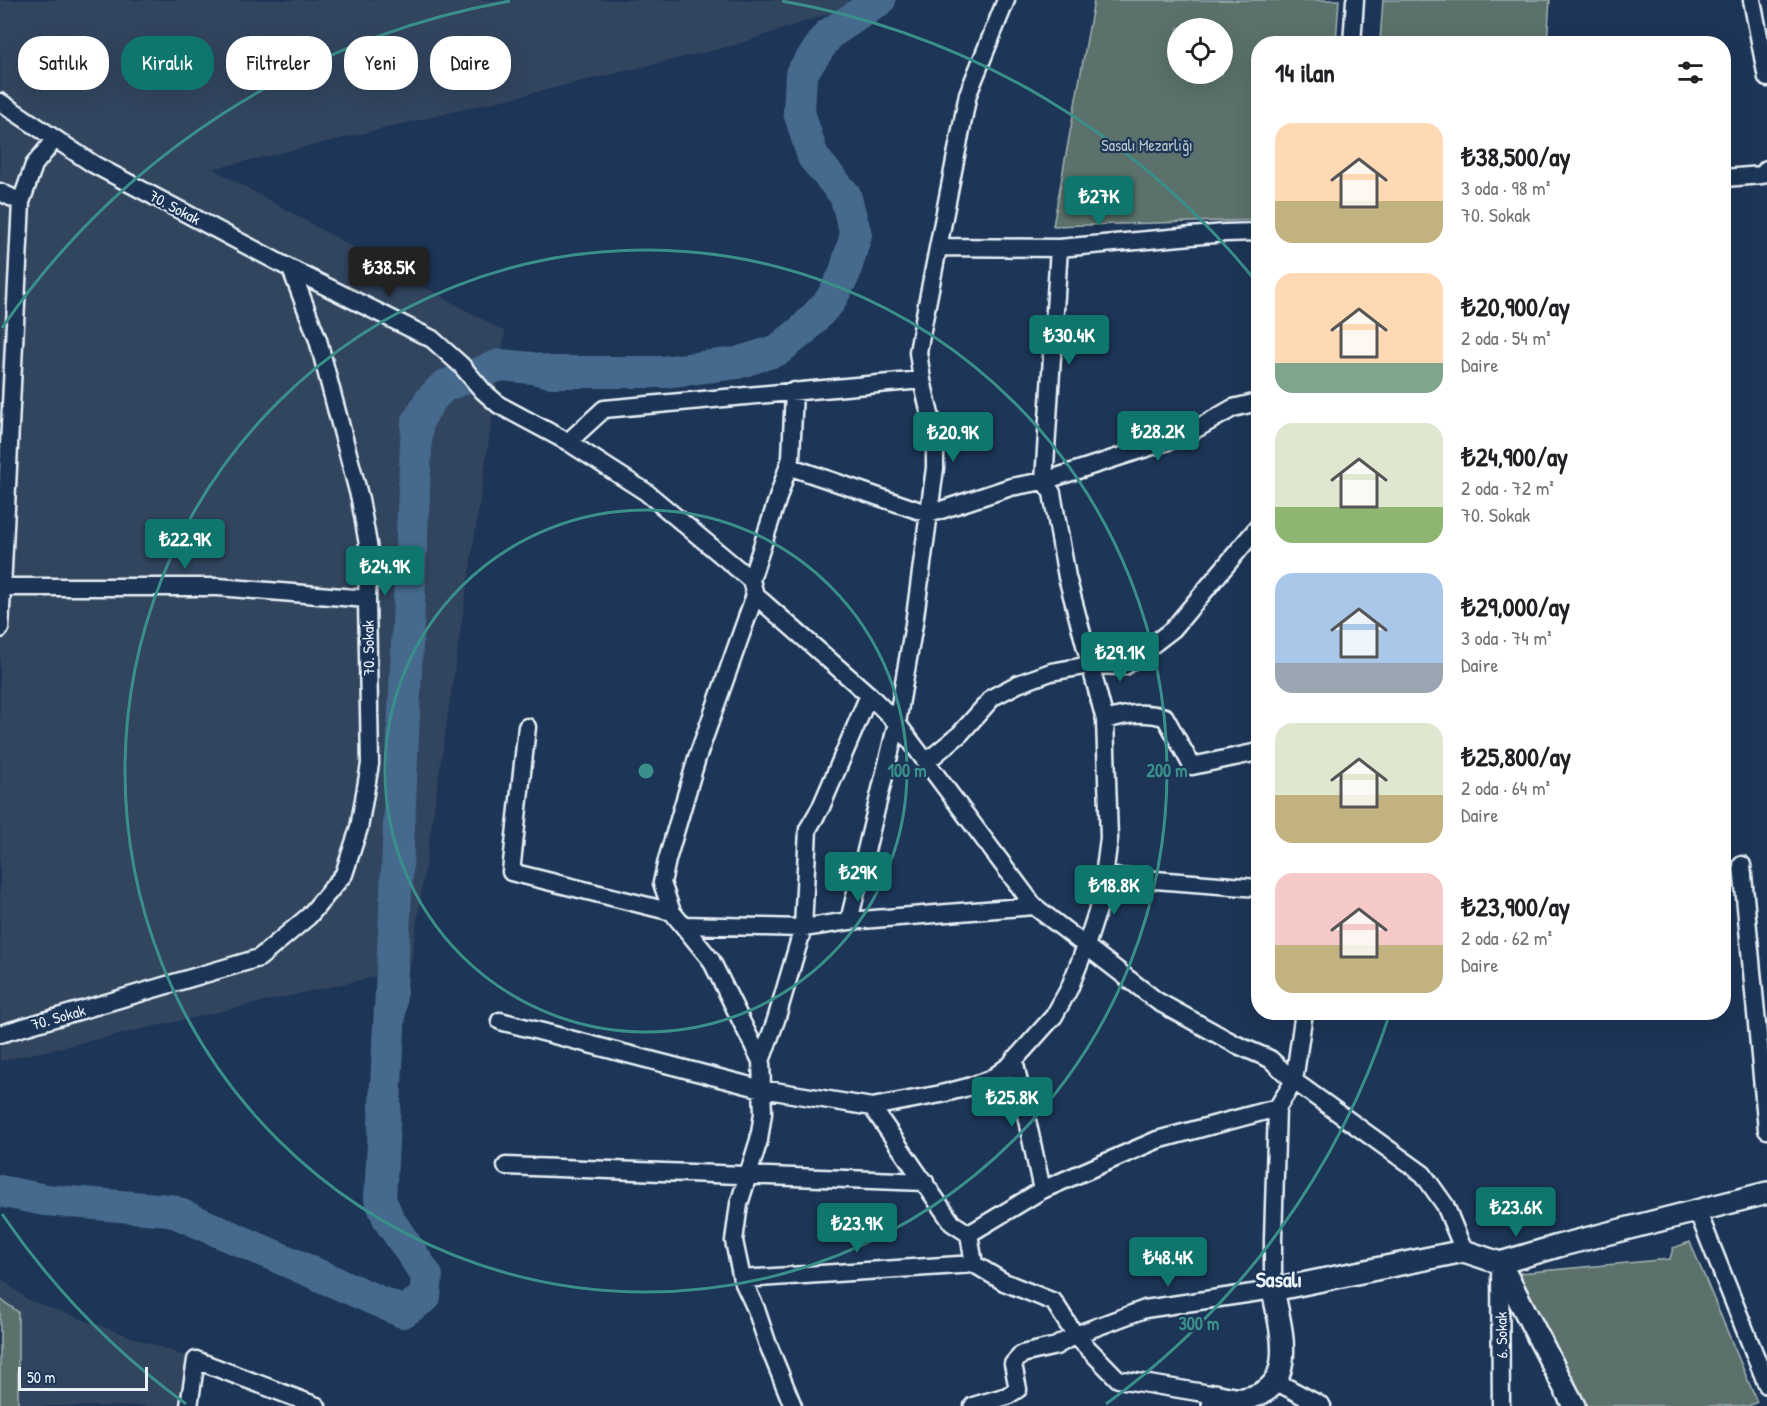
<!DOCTYPE html>
<html lang="tr">
<head>
<meta charset="utf-8">
<style>
  body { margin:0; font-family:"Patrick Hand",sans-serif; background:#f2f2f2; color:#202124; height:100vh; display:flex; flex-direction:column; font-size:22px; white-space:nowrap }
  * { box-sizing:border-box; margin:0 }
  p { font-size:20px; color:#757577 }
  .icon { flex:none; width:33px; height:33px; fill:none; stroke:currentColor; stroke-width:2; stroke-linecap:round; stroke-linejoin:round }
  .map { position:relative; flex:1; overflow:hidden }
  .details { position:absolute; left:1251px; top:36px; width:480px; height:984px; display:flex; flex-direction:column; background:#fff; border-radius:24px; box-shadow:0 6px 24px #0002 }
  .details>* { flex:none }
  .top-card { position:absolute; left:18px; top:36px; width:570px; height:54px; display:flex; gap:12px }
  .fabs { position:absolute; left:1167px; top:18px; display:grid; gap:12px }
  .fabs a { display:grid; place-items:center; width:66px; height:66px; border-radius:50%; background:#fff; box-shadow:0 6px 24px #0002; font-size:30px }
  .scale { position:absolute; left:18px; bottom:15px; width:130px; box-sizing:border-box; padding-left:6px; border:3px solid #e8f1f8; border-top:0; font-size:16px; line-height:21px; white-space:nowrap; color:#e8f1f8; -webkit-text-stroke:4px #1d3557; paint-order:stroke }
  .price { position:absolute; translate:-50% -51px; padding:0 14px; border-radius:6px; background:#0f766e; color:#fff; font-size:20px; line-height:39px; filter:drop-shadow(0 2px 3px #0008) }
  .price::after { content:''; position:absolute; left:50%; top:36px; width:18px; height:14px; margin-left:-9px; background:inherit; clip-path:polygon(0 0,100% 0,50% 100%) }
  .price.on { background:#222; color:#fff }
  ul { padding:0; list-style:none }
  li { display:flex; align-items:center; gap:18px; height:150px; padding:0 24px }
  li span { display:grid; place-items:center; flex:none; width:168px; height:120px; border-radius:18px; color:#555 }
  li>.icon { margin-inline-start:auto }
  span .icon { width:72px; height:72px; fill:#fffc; stroke-width:1 }
  li b { font-size:26px }
  h2 { display:flex; justify-content:space-between; align-items:center; height:72px; padding:0 24px; font-size:26px }
  .chip { padding:0 21px; border-radius:24px; background:#fff; box-shadow:0 6px 24px #0002; font-size:21px; line-height:54px }
  .chip.on { background:#0f766e; color:#fff }
  .map>svg:first-child { display:block }
</style>
</head>
<body>
<div class="map">
<svg width="1767" height="1406" viewBox="0 0 1767 1406">
  <rect width="100%" height="100%" fill="#1d3557"/>
  <filter id="ink" filterUnits="userSpaceOnUse"><feTurbulence type="fractalNoise" baseFrequency=".0167" numOctaves="2"/><feDisplacementMap in="SourceGraphic" scale="12" xChannelSelector="R" yChannelSelector="G"/><feConvolveMatrix kernelMatrix="1 2 1 2 8 2 1 2 1" color-interpolation-filters="sRGB"/></filter>
  <g filter="url(#ink)">
    <!-- built -->
    <path fill="#32445e" d="M0 0H855L840 10 735 45 213 169 505 332 410 969 0 1061Z
      M0 1278 28 1300 196 1360 189 1406H0Z"/>
    <!-- green -->
    <path fill="#5c716c" stroke="#a2b1b2" stroke-width="1.5" fill-rule="evenodd" d="M1094 0H1339L1336 43 1258 44V220L1053 226ZM1222 28V74H1178V28Z
      M1383 0H1550L1547 43 1412 44 1380 41Z
      M1690 1242 1757 1402 1749 1406H1581L1533 1309 1520 1273 1670 1259 1673 1248Z
      M0 1299 18 1312V1406H0Z"/>
    <g fill="none" stroke-linecap="round" stroke-linejoin="round">
      <!-- river -->
      <path stroke="#456b8d" stroke-width="32" d="M0 1191 45 1200 170 1210 403 1312 425 1297 427 1276 389 1220 380 1199 395 914 417 423 430 400 444 386 500 365 532 368 550 372H663L737 363 778 350 803 330 830 301 844 275 856 235 845 195 813 157 799 112 801 74 829 34 880 0"/>
      <defs>
        <path id="minor" d="M1752 0 1767 78
          M1352 44 1355 0
          M0 102 93 164 291 269 318 340 360 499 369 550 367 599 370 764 359 828 344 874 309 916 259 958 0 1034
          M1724 178 1762 175 1767 169
          M0 192 21 202
          M939 247 1059 248 1225 233 1258 232
          M1059 248 1044 481 1184 436 1233 408 1258 402
          M291 269 432 339 461 365 483 391 499 405 568 442 646 492 751 580 755 595 869 695 897 723 1034 906 1157 1001 1235 1044 1270 1059 1294 1081 1277 1108 1273 1239V1290L1145 1309 1075 1335 1056 1346 1022 1354 1013 1364 1018 1389 1007 1396 973 1406
          M568 442 604 409 922 380
          M751 580 791 458 794 391
          M0 587H218L367 599
          M755 595 697 758 667 860 662 883 672 912 711 960 761 1061 763 1113 759 1140 739 1204 734 1241 742 1279 756 1309 767 1342 793 1406
          M0 629 21 202 34 165 55 139
          M1105 720C1127 714 1143 711 1165 717L1192 766 1258 752
          M527 727 511 872 672 912
          M926 762 960 734 993 697 1018 684 1051 672 1090 665 1125 666 1173 629 1258 527
          M1742 865 1767 1130
          M1103 876 1258 888
          M849 921 897 723 914 624 935 468V436L922 380 918 352 922 330 968 94 1006 0
          M684 925 803 928 849 921 1034 906
          M1304 1012 1294 1081 1423 1174 1445 1205 1464 1251
          M500 1021 762 1089 872 1107 941 1094 968 1087 991 1079 1010 1065 1054 1016 1069 989 1086 946 1101 900 1109 838 1105 720 1067 577 1052 493 1044 481 1011 487 929 514 788 466
          M1014 1059 1042 1190
          M761 1061 776 1020 803 928 808 829 821 807 869 695
          M872 1107 952 1223 969 1234 974 1264 1004 1282 1054 1302 1075 1335 1118 1379 1210 1394
          M506 1166 925 1182
          M1697 1210 1767 1385
          M969 1234 1042 1190 1157 1140 1277 1108
          M1500 1266 1501 1406
          M742 1279 974 1264
          M1275 1381 1322 1406
          M189 1406 196 1360 317 1406"/>
        <path id="tertiary" d="M1500 1263 1574 1406
          M1213 1406 1215 1395C1223 1397 1234 1400 1243 1399 1300 1391 1281 1329 1273 1290L1464 1251 1500 1263 1558 1246 1767 1193"/>
      </defs>
      <!-- minor casing -->
      <use href="#minor" stroke="#e8f1f8" stroke-width="21"/>
      <!-- tertiary casing -->
      <use href="#tertiary" stroke="#e8f1f8" stroke-width="26"/>
      <!-- minor -->
      <use href="#minor" stroke="#1d3557" stroke-width="16"/>
      <!-- tertiary -->
      <use href="#tertiary" stroke="#1d3557" stroke-width="21"/>
    </g>
  </g>
  <!-- distance rings -->
  <g fill="none" stroke="#3a8f8a" stroke-width="3">
    <circle cx="646" cy="771" r="261"/>
    <circle cx="646" cy="771" r="521"/>
    <path d="M1390 1013A782 782 0 0 1 1106 1404M186 1404A782 782 0 0 1 2 1214M2 328A782 782 0 0 1 510 1M782 1A782 782 0 0 1 1258 284"/>
  </g>
  <g text-anchor="middle" dominant-baseline="central" stroke-width="4.5" stroke-linejoin="round" paint-order="stroke">
    <!-- park labels -->
    <g font-size="16" fill="#b7c4c7" stroke="#1d3557">
      <text x="1147" y="145">Sasalı Mezarlığı</text>
    </g>
    <!-- street labels -->
    <g font-size="16" fill="#e8f1f8" stroke="#1d3557">
      <text transform="translate(175 207) rotate(28)">70. Sokak</text>
      <text transform="translate(368 648) rotate(-91)">70. Sokak</text>
      <text transform="translate(58 1017) rotate(-16)">70. Sokak</text>
      <text transform="translate(1501 1335) rotate(-91)">6. Sokak</text>
    </g>
    <!-- district labels -->
    <g font-size="22" font-weight="bold" fill="#e8f1f8" stroke="#1d3557">
      <text x="1279" y="1279">Sasalı</text>
    </g>
  </g>
  <circle cx="646" cy="771" r="9" fill="#3a8f8a" stroke="#1d3557" stroke-width="3"/>
  <g font-size="18" text-anchor="middle" font-weight="bold" fill="#3a8f8a" stroke="#1d3557" stroke-width="4.5" stroke-linejoin="round" paint-order="stroke">
    <text x="907" y="777">100 m</text>
    <text x="1167" y="777">200 m</text>
    <text x="1199" y="1330">300 m</text>
  </g>
</svg>
<div class="fabs">
<a><svg class="icon" aria-label="locate" viewBox="0 0 24 24"><circle cx="12" cy="12" r="6"/><path d="M12 2v4M12 18v4M2 12h4M18 12h4"/></svg></a>
</div>
<div class="scale">50 m</div>
<b class="price" style="left:1099px;top:227px">₺27K</b>
<b class="price on" style="left:389px;top:298px">₺38.5K</b>
<b class="price" style="left:1069px;top:366px">₺30.4K</b>
<b class="price" style="left:1158px;top:462px">₺28.2K</b>
<b class="price" style="left:953px;top:463px">₺20.9K</b>
<b class="price" style="left:185px;top:570px">₺22.9K</b>
<b class="price" style="left:385px;top:597px">₺24.9K</b>
<b class="price" style="left:1120px;top:683px">₺29.1K</b>
<b class="price" style="left:858px;top:903px">₺29K</b>
<b class="price" style="left:1114px;top:916px">₺18.8K</b>
<b class="price" style="left:1012px;top:1128px">₺25.8K</b>
<b class="price" style="left:1516px;top:1238px">₺23.6K</b>
<b class="price" style="left:857px;top:1254px">₺23.9K</b>
<b class="price" style="left:1168px;top:1288px">₺48.4K</b>
<div class="top-card">
<a class="chip">Satılık</a>
<a class="chip on">Kiralık</a>
<a class="chip">Filtreler</a>
<a class="chip">Yeni</a>
<a class="chip">Daire</a>
</div>
<section class="details">
<h2>14 ilan<svg class="icon" aria-label="filters" viewBox="0 0 24 24"><path d="M4 7h16M4 17h16"/><circle cx="9" cy="7" r="2"/><circle cx="15" cy="17" r="2"/></svg></h2>
<ul>
<li><span style="background:linear-gradient(#ffd9b3 65%,#c2b280 0)"><svg class="icon" aria-label="home" viewBox="0 0 24 24"><path d="M3 11l9-7 9 7M6 9v11h12V9"/></svg></span><div><b>₺38,500/ay</b><p>3 oda · 98 m²</p><p>70. Sokak</p></div></li>
<li><span style="background:linear-gradient(#ffd9b3 75%,#7fa58c 0)"><svg class="icon" aria-label="home" viewBox="0 0 24 24"><path d="M3 11l9-7 9 7M6 9v11h12V9"/></svg></span><div><b>₺20,900/ay</b><p>2 oda · 54 m²</p><p>Daire</p></div></li>
<li><span style="background:linear-gradient(#dfe7d0 70%,#8fb573 0)"><svg class="icon" aria-label="home" viewBox="0 0 24 24"><path d="M3 11l9-7 9 7M6 9v11h12V9"/></svg></span><div><b>₺24,900/ay</b><p>2 oda · 72 m²</p><p>70. Sokak</p></div></li>
<li><span style="background:linear-gradient(#a9c7e8 75%,#9aa5b1 0)"><svg class="icon" aria-label="home" viewBox="0 0 24 24"><path d="M3 11l9-7 9 7M6 9v11h12V9"/></svg></span><div><b>₺29,000/ay</b><p>3 oda · 74 m²</p><p>Daire</p></div></li>
<li><span style="background:linear-gradient(#dfe7d0 60%,#c2b280 0)"><svg class="icon" aria-label="home" viewBox="0 0 24 24"><path d="M3 11l9-7 9 7M6 9v11h12V9"/></svg></span><div><b>₺25,800/ay</b><p>2 oda · 64 m²</p><p>Daire</p></div></li>
<li><span style="background:linear-gradient(#f6c9c9 60%,#c2b280 0)"><svg class="icon" aria-label="home" viewBox="0 0 24 24"><path d="M3 11l9-7 9 7M6 9v11h12V9"/></svg></span><div><b>₺23,900/ay</b><p>2 oda · 62 m²</p><p>Daire</p></div></li>
</ul>
</section>
</div>
</body>
</html>
